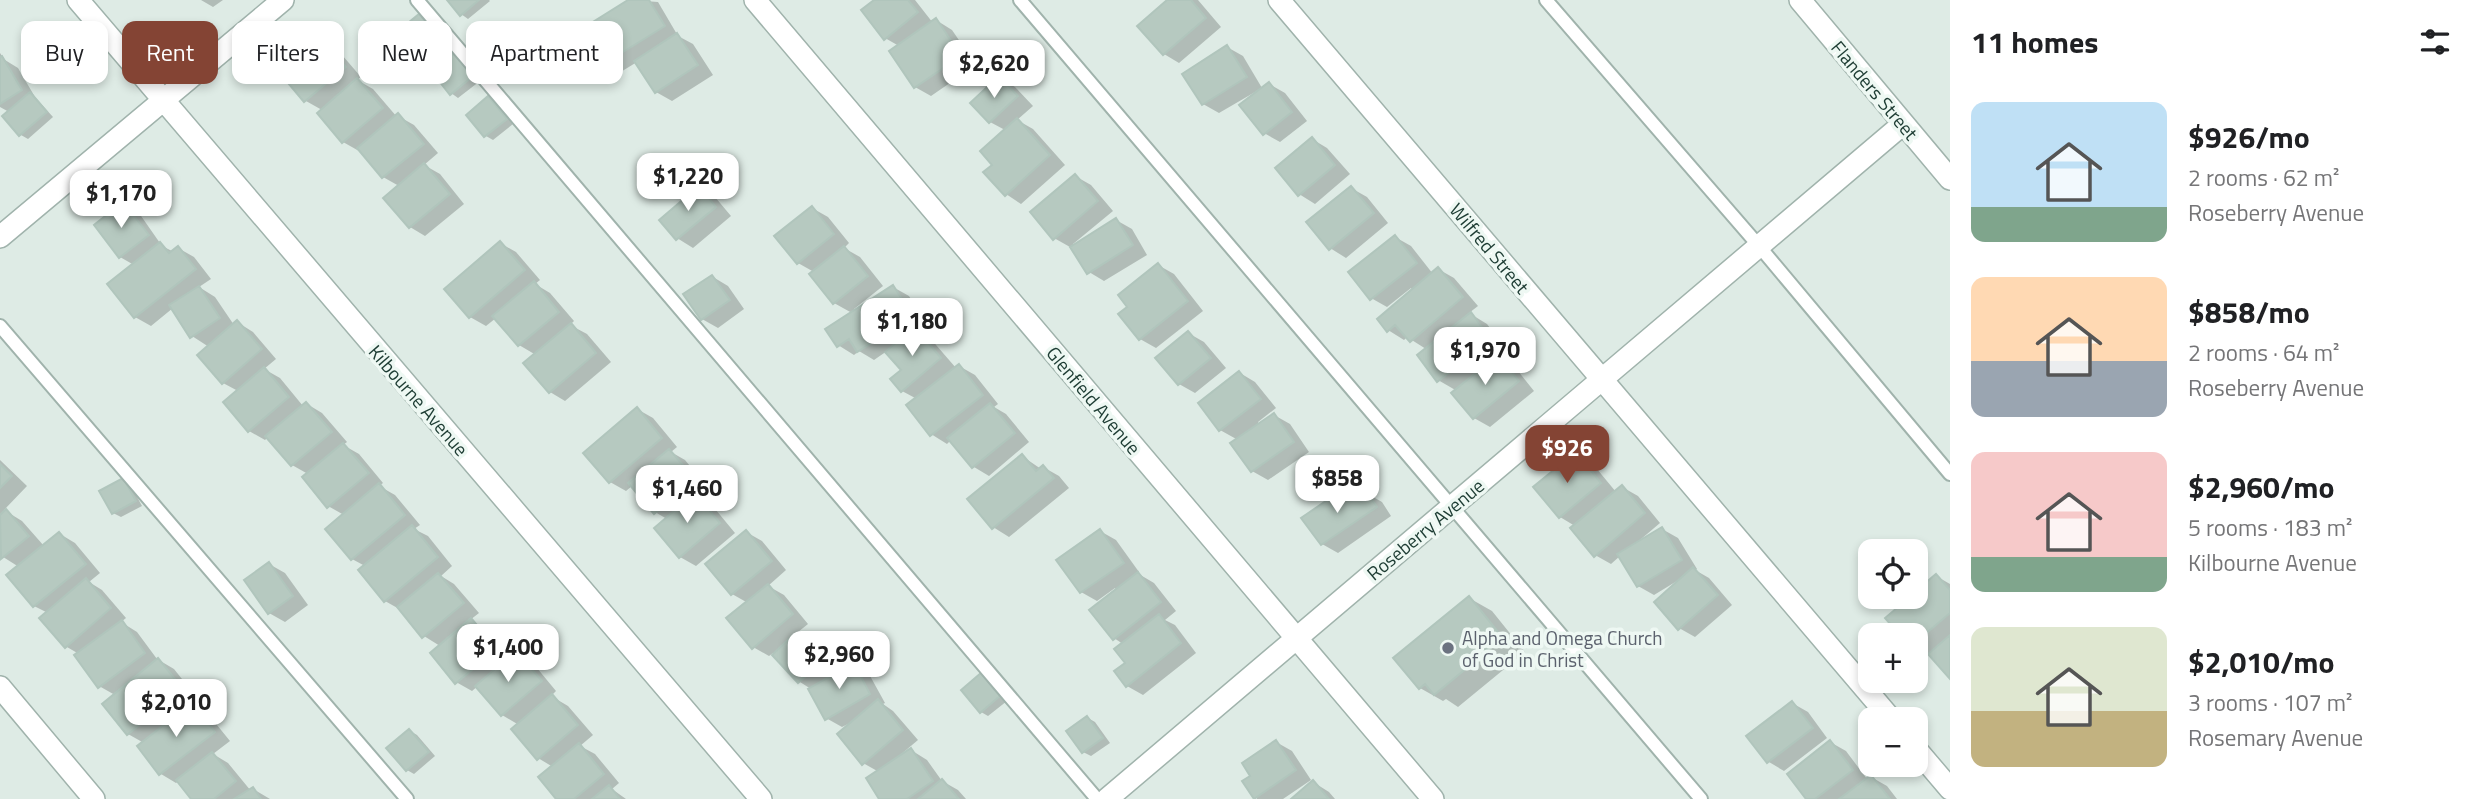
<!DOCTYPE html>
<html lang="en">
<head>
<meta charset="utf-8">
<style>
  body { margin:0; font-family:"Titillium Web",sans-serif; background:#f2f2f2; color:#202124; height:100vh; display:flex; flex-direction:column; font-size:26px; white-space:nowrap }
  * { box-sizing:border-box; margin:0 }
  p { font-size:23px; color:#757577 }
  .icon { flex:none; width:38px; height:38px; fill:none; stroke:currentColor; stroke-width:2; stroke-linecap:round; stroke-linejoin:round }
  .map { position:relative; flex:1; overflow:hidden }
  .details { display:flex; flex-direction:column; background:#fff; width:525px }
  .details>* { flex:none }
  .top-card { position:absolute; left:21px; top:21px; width:665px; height:63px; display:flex; gap:14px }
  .tools { position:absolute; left:1858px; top:539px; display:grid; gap:14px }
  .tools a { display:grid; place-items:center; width:70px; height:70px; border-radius:14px; background:#fff; box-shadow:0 4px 10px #0003; font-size:35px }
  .price { position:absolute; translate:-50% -60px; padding:0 16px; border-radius:14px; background:#fff; color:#222; font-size:23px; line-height:46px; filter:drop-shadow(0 2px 4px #0008) }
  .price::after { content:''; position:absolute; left:50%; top:42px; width:21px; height:16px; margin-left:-10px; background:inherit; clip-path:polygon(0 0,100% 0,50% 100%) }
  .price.current { background:#844434; color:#fff }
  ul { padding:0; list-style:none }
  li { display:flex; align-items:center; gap:21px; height:175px; padding:0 21px }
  li span { display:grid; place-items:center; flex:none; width:196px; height:140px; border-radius:14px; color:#555 }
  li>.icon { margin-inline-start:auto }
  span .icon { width:84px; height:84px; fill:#fffc; stroke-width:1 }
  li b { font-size:30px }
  h2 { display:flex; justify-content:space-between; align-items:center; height:84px; padding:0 21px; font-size:30px }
  .tag { padding:0 24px; border-radius:14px; background:#fff; box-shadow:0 4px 10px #0003; font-size:24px; line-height:63px }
  .tag.current { background:#844434; color:#fff }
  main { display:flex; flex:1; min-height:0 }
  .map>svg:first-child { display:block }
</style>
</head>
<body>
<main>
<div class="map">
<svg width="1950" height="799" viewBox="0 0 1950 799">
  <rect width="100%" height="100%" fill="#deebe5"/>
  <!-- shadow -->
  <path fill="#0003" d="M201 0H223L213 7Z
    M449 0H489L490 1 468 19 461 14Z
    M631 0 658 2 678 36 693 44 713 75 672 101 656 92 637 62 619 73 603 64Z
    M877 0H915L933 23 936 20 952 30 976 65 931 96 915 87 899 46 885 38Z
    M1170 0H1198L1221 27 1179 63 1164 54Z
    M419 16 435 25 454 49 417 80 401 71Z
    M321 39 336 48 361 77 357 80 373 89 397 117 398 116 414 125 438 153 424 165 440 174 464 204 425 236 410 227 399 186 383 177 361 150 359 151 343 142 322 110 306 101 281 72Z
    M1227 47 1243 56 1262 88 1219 113 1203 104Z
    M0 53 5 60 18 68 35 97 53 117 28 139 21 135 9 112 0 107Z
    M463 59 480 81 458 98 451 93Z
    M1000 78 1015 87 1033 106 1017 120 1033 129 1065 165 1021 204 1006 194 995 165 1005 130 990 122Z
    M1269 84 1285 93 1307 121 1280 142 1264 133Z
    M489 99 496 103 513 124 493 140 486 136Z
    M1312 139 1327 148 1350 174 1315 204 1299 194Z
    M1075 176 1091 185 1113 211 1073 244 1074 246 1116 220 1132 229 1147 255 1104 281 1089 272 1072 245 1070 247 1054 238Z
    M699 188 715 197 731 216 693 248 677 238Z
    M1351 188 1367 197 1388 223 1346 258 1330 248Z
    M123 204 139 213 162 246 174 252 178 248 194 257 211 279 199 287 215 297 234 325 237 322 253 332 276 359 264 369 280 378 303 406 307 404 322 413 347 442 343 445 359 454 383 483 379 486 395 495 420 525 414 529 428 536 452 566 441 576 454 584 479 613 470 620 487 630 511 658 516 653 532 662 556 691 551 696 568 706 593 735 580 746 595 754 619 783 612 789 626 799H558L553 767 538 758 519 725 502 715 478 686 472 691 456 682 440 646 424 636 401 610 385 601 365 566 352 559 344 515 328 506 308 474 292 465 268 437 265 440 249 431 238 391 223 383 209 347 192 336 173 308 151 326 135 317 134 265 120 257Z
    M812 208 828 217 849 243 844 248 860 257 883 286 854 309 856 311 893 287 909 296 928 326 919 331 930 338 956 368 959 366 975 375 998 404 994 407 1006 414 1029 442 989 476 974 467 951 440 947 444 931 434 917 399 902 391 903 370 887 351 874 360 859 351 854 355 838 345 852 313 834 303 812 274 814 272 798 263Z
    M1395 237 1411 246 1433 274 1438 269 1454 278 1478 306 1469 313 1487 324 1506 349 1497 356 1514 366 1534 391 1490 427 1474 418 1457 391 1438 380 1426 349 1407 337 1404 340 1388 330 1413 291 1411 288 1387 307 1371 298Z
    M500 243 516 252 540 280 535 284 550 293 574 321 570 325 587 334 611 362 565 401 550 392 536 355 519 345 496 318 486 326 470 317 446 289Z
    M1158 265 1174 274 1203 311 1156 348 1140 339Z
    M713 277 728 286 744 309 718 328 702 319Z
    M1188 333 1204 342 1226 368 1195 393 1179 384Z
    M1240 373 1255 382 1276 408 1258 422 1259 425 1274 415 1290 424 1309 452 1268 480 1252 471 1238 440 1220 430Z
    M637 409 653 418 677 447 671 452 685 460 709 489 699 497 711 504 735 533 696 566 680 557 667 519 655 512 632 486 626 491 610 482Z
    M1576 454 1592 463 1616 492 1622 487 1638 496 1660 523 1640 540 1641 541 1662 529 1678 538 1697 569 1695 570 1709 578 1732 605 1695 637 1679 628 1677 581 1654 595 1638 586 1620 556 1611 564 1595 555 1575 526 1560 517Z
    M1022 456 1041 469 1043 467 1059 476 1069 488 1009 537 993 527Z
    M0 460 27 486 4 510 22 521 44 546 60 534 75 543 100 573 89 582 102 590 126 618 121 622 137 632 157 659 174 669 198 699 191 704 208 714 230 741 213 754 228 763 251 791 253 789 270 799H194L179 781 176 783 161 774 144 743 128 734 115 695 99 686 79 654 67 647 42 618 48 613 34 606 19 567 0 555Z
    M123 480 130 484 142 506 121 517 113 513Z
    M1345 490 1359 498 1366 493 1382 502 1391 516 1338 553 1322 544Z
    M1100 531 1116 540 1139 572 1137 573 1154 583 1176 611 1165 620 1175 625 1196 653 1143 695 1127 686V663L1123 644 1114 638 1117 591 1115 588 1097 601 1081 592Z
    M746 532 762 541 786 570 768 586 784 595 808 624 793 636 810 645 837 674 853 665 869 674 885 703 883 704 893 711 918 740 899 756 900 758 911 750 927 760 942 781 958 790 966 799H882L879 772 863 763 850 723 842 727 826 718 811 689 800 682 773 653 769 656 753 647 748 603 732 594Z
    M269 564 285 573 308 605 285 622 269 613Z
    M1936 576 1950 584V677L1930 653 1927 655 1916 649V635H1902L1887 618 1912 597H1916Z
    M1469 598 1492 611 1525 652 1458 707 1446 699 1443 701 1420 688Z
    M981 675 989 679 1007 701 988 716 981 712Z
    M1792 703 1808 712 1827 738 1784 771 1769 762 1749 737Z
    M1088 718 1095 722 1110 743 1091 756 1083 752Z
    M410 731 417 735 435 756 414 774 407 770Z
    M1276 742 1292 751 1311 780 1283 799H1257L1252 776Z
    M1830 742 1846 751 1867 779 1871 777 1887 786 1897 799H1808Z
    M1313 782 1329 792 1335 799H1293Z"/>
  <!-- building -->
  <path fill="#b6c9c0" stroke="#b0c5bc" stroke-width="2" d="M447 0H479L460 16Z
    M628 0H649L665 26 602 65 580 30Z
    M874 0H908L918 12 884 40 861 10Z
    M1167 0H1191L1206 18 1163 55 1137 26Z
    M419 14 440 39 400 72 379 47Z
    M936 18 961 56 914 88 889 51Z
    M677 33 698 65 655 93 634 61Z
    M320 37 346 67 304 102 279 72Z
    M1227 45 1247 77 1202 105 1182 74Z
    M455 53 473 76 450 95 432 72Z
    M2 56 22 90 0 104V57Z
    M999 76 1018 96 989 123 970 103Z
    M357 78 383 108 342 143 317 113Z
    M1269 82 1292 112 1263 135 1239 105Z
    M30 92 47 112 19 136 2 116Z
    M488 96 507 119 484 137 466 115Z
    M398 113 424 144 382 178 357 148Z
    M1017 118 1050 155 1005 196 983 172 992 165 980 151Z
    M1312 137 1335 165 1298 196 1275 168Z
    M424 163 450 194 409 228 383 198Z
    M1075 174 1098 201 1053 240 1030 212Z
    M699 186 716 207 676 240 659 220Z
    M1351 186 1374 213 1329 250 1306 222Z
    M123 202 149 235 119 258 94 225Z
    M812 206 834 234 797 264 774 236Z
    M1116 218 1133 245 1087 274 1070 247Z
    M1395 235 1417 263 1370 300 1348 272Z
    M500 241 525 270 469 318 444 289Z
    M160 242 169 253 178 246 196 269 134 318 107 284Z
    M844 246 868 276 833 304 809 274Z
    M1158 263 1188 301 1139 340 1118 314 1127 307 1118 295Z
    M1438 267 1463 297 1410 342 1395 325 1387 332 1377 319Z
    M712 275 730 300 701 320 683 294Z
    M534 281 559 312 518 346 492 316Z
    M893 285 913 317 857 352 849 339 837 347 825 329Z
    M199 286 220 318 190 338 169 305Z
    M1471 312 1491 340 1437 382 1417 355Z
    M237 320 262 349 222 384 197 355Z
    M571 323 596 353 549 393 523 363Z
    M915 327 941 358 901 392 890 379 901 370 885 352Z
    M1188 331 1211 358 1178 385 1155 358Z
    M1498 355 1519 381 1473 419 1451 393Z
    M959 364 983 395 930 436 906 405Z
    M264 367 289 397 248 432 223 402Z
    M1239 371 1261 399 1219 431 1198 403Z
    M306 402 332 432 291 466 265 436Z
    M990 403 1015 433 972 468 947 438Z
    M637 407 662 438 609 483 583 453Z
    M1274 413 1294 442 1251 472 1230 443Z
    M343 443 369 473 327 508 302 477Z
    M669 449 695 479 654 514 628 483Z
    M1576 452 1601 483 1559 518 1533 487Z
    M1022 454 1036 471 1043 465 1054 478 992 529 967 499Z
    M0 464 12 476 0 488Z
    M123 478 136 501 112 514 99 491Z
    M379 483 405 515 351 560 325 529Z
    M1622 485 1645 513 1594 557 1570 528Z
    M1345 488 1353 500 1366 491 1377 507 1321 545 1301 518Z
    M695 493 720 523 679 558 654 528Z
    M6 509 29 536 1 559 0 515Z
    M412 525 438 557 384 602 358 570Z
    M1662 527 1682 560 1637 587 1617 554Z
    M1100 529 1124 563 1080 593 1056 560Z
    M746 530 772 561 731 595 705 564Z
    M59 532 86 564 33 607 6 575Z
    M269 562 293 596 268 614 244 580Z
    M1693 567 1718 595 1678 630 1654 602Z
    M1138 572 1161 602 1113 640 1089 610Z
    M438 573 464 603 422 638 397 607Z
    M1936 574 1950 590V613L1916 642V635H1900L1885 618 1910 597H1916V591Z
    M86 578 111 608 65 648 39 618Z
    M768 584 793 614 752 649 726 618Z
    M1469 596 1503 638 1434 695 1425 684 1419 689 1393 658Z
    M1159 614 1181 643 1126 687 1114 671 1125 663 1114 649Z
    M471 618 497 649 455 684 430 653Z
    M122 620 145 653 98 688 74 655Z
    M794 634 821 663 798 683 772 655Z
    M1950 635V679L1928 654Z
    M516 651 542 681 501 716 475 686Z
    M158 658 183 689 127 735 102 704Z
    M854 663 870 694 825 720 808 689Z
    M981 673 1000 696 980 713 961 690Z
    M552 694 578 725 537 760 511 729Z
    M878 699 903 730 862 765 837 734Z
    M1792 701 1813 728 1767 763 1746 736Z
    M192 703 215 732 159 775 137 746Z
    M1087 716 1103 738 1082 753 1066 731Z
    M409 729 429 752 406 771 386 748Z
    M1276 740 1296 770 1254 799 1242 781 1250 776 1242 763Z
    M1830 740 1853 770 1815 799H1806L1787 774Z
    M579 743 604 774 574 799H556L538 777Z
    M911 748 933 781 907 799H879L866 778Z
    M212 752 236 781 214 799H191L176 780Z
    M1871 775 1890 799H1839Z
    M942 779 959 799H918Z
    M1313 780 1329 799H1291Z
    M609 785 620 799H592Z
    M253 787 261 799H234Z"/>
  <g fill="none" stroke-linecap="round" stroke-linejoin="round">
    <defs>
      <path id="service" d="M417 0 1097 799
        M1020 0 1701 799
        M1546 0 1759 246 1950 474
        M0 326 407 799"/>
      <path id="minor" d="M78 0 761 799
        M755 0 1433 799
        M1279 0 1891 719
        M1800 0 1950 179
        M0 237 283 0
        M0 687 94 799
        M1916 749 1950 789
        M1107 799 1903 124"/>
    </defs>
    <!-- service casing -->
    <use href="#service" stroke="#a0b3ac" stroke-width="16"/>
    <!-- minor casing -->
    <use href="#minor" stroke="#a0b3ac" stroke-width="24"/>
    <!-- service -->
    <use href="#service" stroke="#fff" stroke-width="12"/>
    <!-- minor -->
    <use href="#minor" stroke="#fff" stroke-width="21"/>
  </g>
  <!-- markers -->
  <circle fill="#6b7280" stroke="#eef8f3" stroke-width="2.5" cx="1448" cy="648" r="7"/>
  <g text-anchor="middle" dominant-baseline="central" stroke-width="7" stroke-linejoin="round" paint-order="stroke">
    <!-- street labels -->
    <g font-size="19" fill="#1d3c33" stroke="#eef8f3">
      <text transform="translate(1875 90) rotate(50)">Flanders Street</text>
      <text transform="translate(1490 248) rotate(50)">Wilfred Street</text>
      <text transform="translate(419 400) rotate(49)">Kilbourne Avenue</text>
      <text transform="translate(1094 400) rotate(50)">Glenfield Avenue</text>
      <text transform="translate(1425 529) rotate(-40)">Roseberry Avenue</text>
    </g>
    <!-- worship labels -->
    <g font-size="19" fill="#5b616d" stroke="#eef8f3" text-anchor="start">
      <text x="1462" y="637">Alpha and Omega Church<tspan x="1462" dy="22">of God in Christ</tspan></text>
    </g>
  </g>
</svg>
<div class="tools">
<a><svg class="icon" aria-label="locate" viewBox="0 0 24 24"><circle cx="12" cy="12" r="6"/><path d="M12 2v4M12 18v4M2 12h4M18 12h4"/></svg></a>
<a>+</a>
<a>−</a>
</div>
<b class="price" style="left:994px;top:100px">$2,620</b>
<b class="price" style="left:688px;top:213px">$1,220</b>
<b class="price" style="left:121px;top:230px">$1,170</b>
<b class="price" style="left:912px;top:358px">$1,180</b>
<b class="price" style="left:1485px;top:387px">$1,970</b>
<b class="price current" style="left:1567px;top:485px">$926</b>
<b class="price" style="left:1337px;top:515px">$858</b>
<b class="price" style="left:687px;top:525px">$1,460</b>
<b class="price" style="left:508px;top:684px">$1,400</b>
<b class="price" style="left:839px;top:691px">$2,960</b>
<b class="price" style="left:176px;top:739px">$2,010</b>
<div class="top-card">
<a class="tag">Buy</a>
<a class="tag current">Rent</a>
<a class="tag">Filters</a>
<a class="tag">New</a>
<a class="tag">Apartment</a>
</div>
</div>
<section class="details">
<h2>11 homes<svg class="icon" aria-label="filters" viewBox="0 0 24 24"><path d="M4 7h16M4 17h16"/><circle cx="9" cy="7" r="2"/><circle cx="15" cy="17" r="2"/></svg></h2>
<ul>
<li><span style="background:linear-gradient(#bfe0f5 75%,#7fa58c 0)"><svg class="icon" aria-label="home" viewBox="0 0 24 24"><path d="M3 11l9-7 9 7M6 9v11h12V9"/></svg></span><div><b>$926/mo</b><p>2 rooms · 62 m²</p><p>Roseberry Avenue</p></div></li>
<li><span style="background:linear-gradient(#ffd9b3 60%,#9aa5b1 0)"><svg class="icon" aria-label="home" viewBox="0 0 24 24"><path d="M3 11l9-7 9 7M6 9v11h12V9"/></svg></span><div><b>$858/mo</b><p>2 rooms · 64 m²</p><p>Roseberry Avenue</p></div></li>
<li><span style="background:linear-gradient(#f6c9c9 75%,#7fa58c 0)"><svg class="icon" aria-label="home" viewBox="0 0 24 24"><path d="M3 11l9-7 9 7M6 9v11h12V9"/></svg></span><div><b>$2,960/mo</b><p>5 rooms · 183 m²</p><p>Kilbourne Avenue</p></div></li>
<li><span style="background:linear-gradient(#dfe7d0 60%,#c2b280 0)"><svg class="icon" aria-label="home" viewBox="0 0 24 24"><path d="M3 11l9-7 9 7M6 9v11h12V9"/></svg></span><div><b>$2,010/mo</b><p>3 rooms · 107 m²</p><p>Rosemary Avenue</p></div></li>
</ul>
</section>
</main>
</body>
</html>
